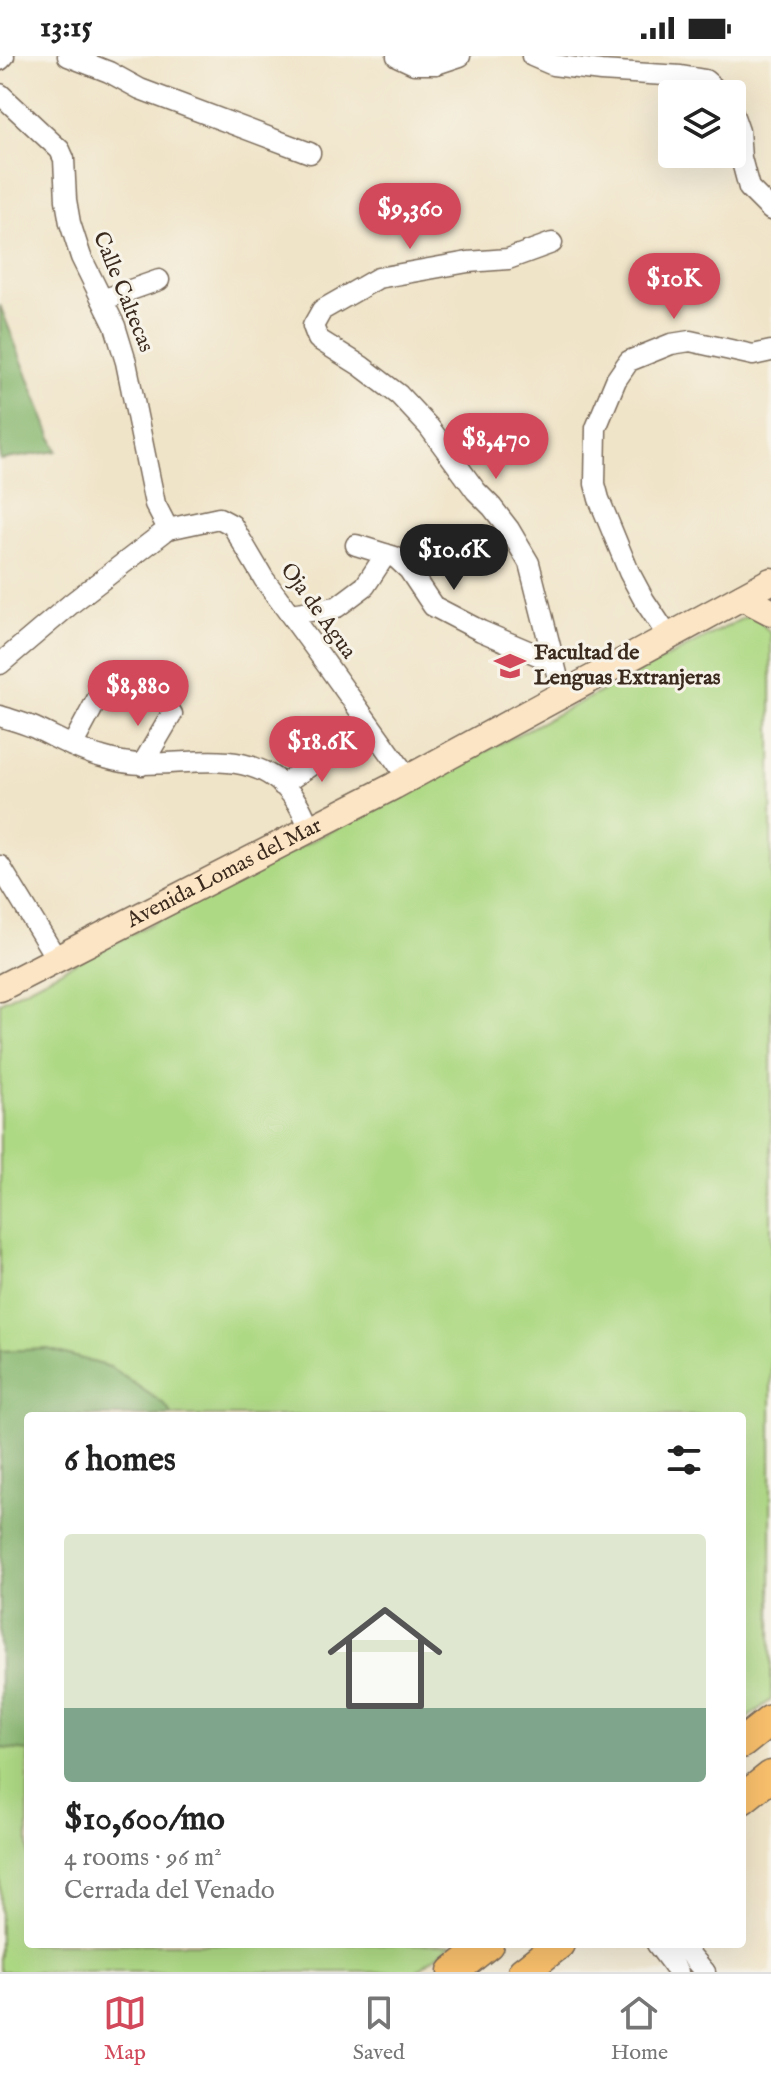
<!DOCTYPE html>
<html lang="en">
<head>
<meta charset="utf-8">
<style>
  body { margin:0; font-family:"IM FELL English",serif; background:#f6f6f6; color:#222; height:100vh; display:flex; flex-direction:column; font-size:30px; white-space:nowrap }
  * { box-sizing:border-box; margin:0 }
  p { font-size:26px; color:#767676 }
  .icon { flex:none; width:44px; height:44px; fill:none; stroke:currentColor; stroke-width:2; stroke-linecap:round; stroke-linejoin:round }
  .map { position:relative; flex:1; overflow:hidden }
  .details { position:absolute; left:24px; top:1356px; width:722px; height:536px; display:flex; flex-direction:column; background:#fff; border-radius:8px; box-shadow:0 8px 32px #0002 }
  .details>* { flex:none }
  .buttons { position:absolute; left:658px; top:24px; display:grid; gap:16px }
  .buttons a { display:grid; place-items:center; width:88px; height:88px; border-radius:8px; background:#fff; box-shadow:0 8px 32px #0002; font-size:40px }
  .price { position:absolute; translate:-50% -68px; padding:0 18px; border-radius:28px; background:#d1495b; color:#fff; font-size:26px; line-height:52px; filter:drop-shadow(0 2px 4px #0008) }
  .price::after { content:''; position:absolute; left:50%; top:48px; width:24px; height:18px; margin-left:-12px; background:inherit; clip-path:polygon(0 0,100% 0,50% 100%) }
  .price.on { background:#222; color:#fff }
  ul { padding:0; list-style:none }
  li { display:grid; align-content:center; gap:16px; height:424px; padding:0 40px }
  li+li { border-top:2px solid #e0e0e0 }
  li span { display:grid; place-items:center; height:248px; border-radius:8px; color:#555 }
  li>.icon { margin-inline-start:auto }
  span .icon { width:144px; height:144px; fill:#fffc; stroke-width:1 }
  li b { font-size:34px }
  h2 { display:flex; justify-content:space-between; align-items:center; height:96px; padding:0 40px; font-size:34px }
  .status { display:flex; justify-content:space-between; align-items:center; height:56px; padding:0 40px; background:#fff; direction:ltr }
  .status svg { height:22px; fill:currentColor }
  .tabs { display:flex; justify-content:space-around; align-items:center; height:112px; border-top:2px solid #e0e0e0; background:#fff; font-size:22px; color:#767676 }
  .tabs a { display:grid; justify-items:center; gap:4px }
  .tabs .on { color:#d1495b }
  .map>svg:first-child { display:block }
</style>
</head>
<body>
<div class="status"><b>13:15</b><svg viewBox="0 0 49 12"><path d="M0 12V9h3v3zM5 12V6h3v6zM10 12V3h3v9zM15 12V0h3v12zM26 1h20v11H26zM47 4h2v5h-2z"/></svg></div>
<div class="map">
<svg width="771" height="1916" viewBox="0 0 771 1916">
  <rect width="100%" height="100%" fill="#f7f3e8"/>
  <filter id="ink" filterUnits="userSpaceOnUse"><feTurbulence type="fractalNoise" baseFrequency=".0125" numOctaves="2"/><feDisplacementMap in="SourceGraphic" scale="16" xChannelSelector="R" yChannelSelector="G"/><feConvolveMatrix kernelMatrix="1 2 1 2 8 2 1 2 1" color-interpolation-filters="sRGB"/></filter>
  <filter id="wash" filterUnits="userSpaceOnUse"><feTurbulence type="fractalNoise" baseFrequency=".006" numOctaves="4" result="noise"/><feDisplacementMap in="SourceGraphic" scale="32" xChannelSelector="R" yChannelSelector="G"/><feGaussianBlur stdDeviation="1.8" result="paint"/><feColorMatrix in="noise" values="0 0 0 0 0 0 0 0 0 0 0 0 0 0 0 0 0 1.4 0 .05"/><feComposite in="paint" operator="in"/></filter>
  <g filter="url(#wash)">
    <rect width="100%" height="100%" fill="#f0e4c8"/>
    <!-- green -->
    <path fill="#aed984" stroke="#748251" stroke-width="2" d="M753 557 771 578V1644L742 1666V1360H28V1888H452L415 1916H0V946Z"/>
    <!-- forest -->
    <path fill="#8ab972" stroke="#627248" stroke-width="2" d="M0 249 57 395 0 404Z
      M48 1293 110 1311 164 1348 173 1360H28V1695L0 1692V1295Z"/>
  </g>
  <g filter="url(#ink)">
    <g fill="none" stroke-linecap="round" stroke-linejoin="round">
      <defs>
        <path id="minor" d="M68 0 109 16 140 33 310 97
          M397 0 414 8H436L460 0
          M532 0 553 9 601 15 681 20 705 24 721 38
          M0 4 4 0
          M0 38 60 94 64 103 66 144 70 167 81 201 115 270 126 306 155 448 168 473
          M732 55 739 75 741 102 749 132 771 154
          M552 187 508 203 468 206 378 222 322 254 313 270 318 283 361 310 399 339 429 371 476 435 492 451 509 473 529 507 562 638
          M102 244 159 224
          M356 489 395 501 409 514 433 550 481 575 554 606
          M290 558 337 551 365 530 386 498
          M668 580 644 544 629 516 599 443 595 428 596 372 616 324 629 305 671 288 690 285 753 299 771 295
          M0 608 72 547 168 473 219 462 232 469 264 523 314 591 408 722
          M0 660C12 664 24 667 35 672 57 682 78 695 102 701 115 705 131 708 144 708 199 708 260 690 296 745 302 753 305 763 310 772
          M72 690 108 623
          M142 709 172 658
          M282 729 336 692
          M0 810 56 902
          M657 1888 678 1916
          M681 1888 705 1916"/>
        <g id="secondary">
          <path d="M742 541 771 556"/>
          <path id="s1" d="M0 932 394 730 771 525"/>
        </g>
        <path id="primary" d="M742 1687 771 1664
          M742 1743 771 1720
          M453 1916 488 1888
          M523 1916 559 1888"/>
      </defs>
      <!-- minor casing -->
      <use href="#minor" stroke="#7a6b5a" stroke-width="23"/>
      <!-- secondary casing -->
      <use href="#secondary" stroke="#7a6b5a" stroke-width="29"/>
      <!-- primary casing -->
      <use href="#primary" stroke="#7a6b5a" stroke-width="33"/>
      <!-- minor -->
      <use href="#minor" stroke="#fff" stroke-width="20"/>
      <!-- secondary -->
      <use href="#secondary" stroke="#fce5c4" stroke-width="26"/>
      <!-- primary -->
      <use href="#primary" stroke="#f8bf6c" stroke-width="30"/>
    </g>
  </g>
  <!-- icons -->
  <defs>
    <symbol id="school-bare" viewBox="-9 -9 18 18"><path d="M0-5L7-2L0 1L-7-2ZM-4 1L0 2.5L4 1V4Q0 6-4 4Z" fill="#d1495b" stroke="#f7f3e8" stroke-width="2.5" paint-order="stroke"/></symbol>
  </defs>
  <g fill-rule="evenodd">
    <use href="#school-bare" x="488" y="588" width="44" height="44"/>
  </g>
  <g text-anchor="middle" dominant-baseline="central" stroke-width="6" stroke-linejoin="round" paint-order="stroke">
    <!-- street labels -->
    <g font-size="22" fill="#3b2a1e" stroke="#f7f3e8">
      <text transform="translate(123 236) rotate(68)">Calle Caltecas</text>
      <text transform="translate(318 555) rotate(54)">Oja de Agua</text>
      <text stroke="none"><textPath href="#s1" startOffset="252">Avenida Lomas del Mar</textPath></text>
    </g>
    <!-- poi labels -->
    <g font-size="22" font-weight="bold" fill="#3b2a1e" stroke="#f7f3e8" text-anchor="start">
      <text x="534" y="597">Facultad de<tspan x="534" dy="25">Lenguas Extranjeras</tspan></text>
    </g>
  </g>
</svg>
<div class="buttons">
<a><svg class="icon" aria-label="layers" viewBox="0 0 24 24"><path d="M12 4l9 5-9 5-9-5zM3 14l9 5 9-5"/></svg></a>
</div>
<b class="price" style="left:410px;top:195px">$9,360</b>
<b class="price" style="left:674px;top:265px">$10K</b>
<b class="price" style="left:496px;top:425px">$8,470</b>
<b class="price on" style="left:454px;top:536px">$10.6K</b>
<b class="price" style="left:138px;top:672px">$8,880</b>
<b class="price" style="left:322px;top:728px">$18.6K</b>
<section class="details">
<h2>6 homes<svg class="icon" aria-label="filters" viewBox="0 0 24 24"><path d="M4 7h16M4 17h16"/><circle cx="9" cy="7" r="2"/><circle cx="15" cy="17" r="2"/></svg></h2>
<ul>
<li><span style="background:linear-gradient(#dfe7d0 70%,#7fa58c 0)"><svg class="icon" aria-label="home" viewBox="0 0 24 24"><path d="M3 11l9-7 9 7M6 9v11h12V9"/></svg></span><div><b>$10,600/mo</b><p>4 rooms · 96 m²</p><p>Cerrada del Venado</p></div></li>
</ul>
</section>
</div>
<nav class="tabs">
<a class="on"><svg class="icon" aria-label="map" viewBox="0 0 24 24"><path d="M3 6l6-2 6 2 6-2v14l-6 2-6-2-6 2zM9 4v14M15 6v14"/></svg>Map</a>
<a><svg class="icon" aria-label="saved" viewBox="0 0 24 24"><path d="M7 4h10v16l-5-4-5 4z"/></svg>Saved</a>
<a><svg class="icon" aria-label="home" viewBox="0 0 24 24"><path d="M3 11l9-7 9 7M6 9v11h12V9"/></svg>Home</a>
</nav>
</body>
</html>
